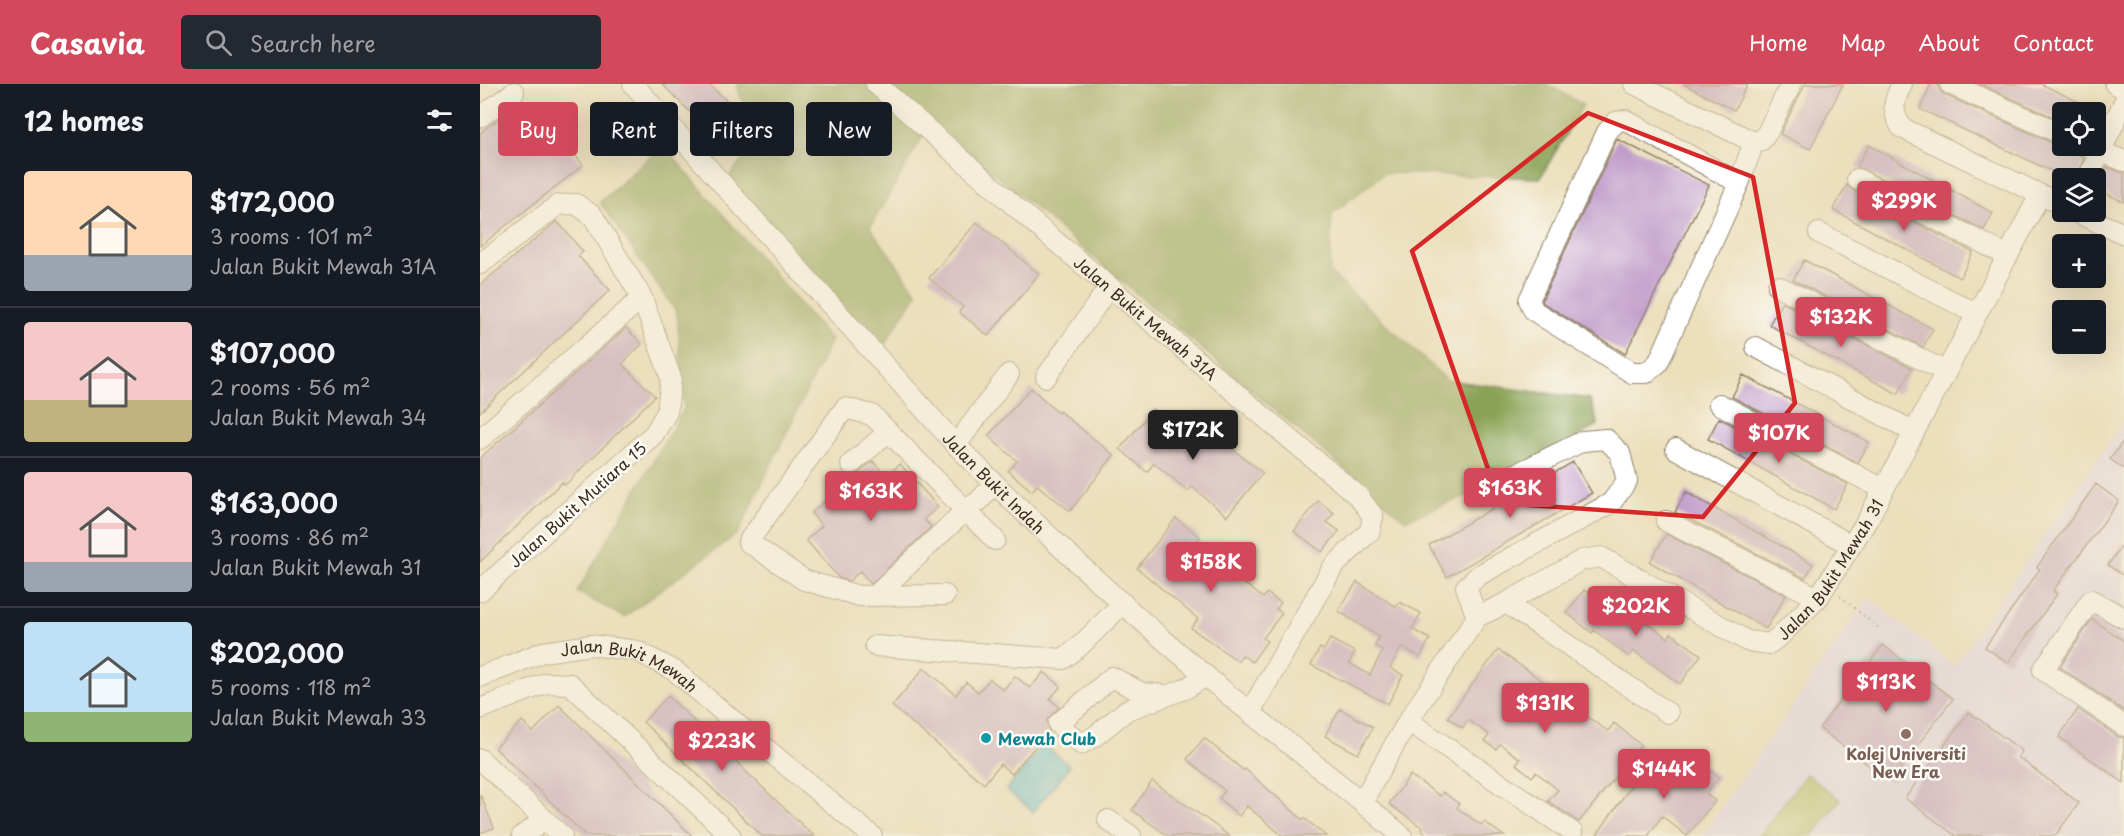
<!DOCTYPE html>
<html lang="en">
<head>
<meta charset="utf-8">
<style>
  body { margin:0; font-family:"Playpen Sans",sans-serif; background:#242831; color:#f1f3f6; height:100vh; display:flex; flex-direction:column; font-size:22px; white-space:nowrap }
  * { box-sizing:border-box; margin:0 }
  p { font-size:20px; color:#9ea1a6 }
  .icon { flex:none; width:33px; height:33px; fill:none; stroke:currentColor; stroke-width:2; stroke-linecap:round; stroke-linejoin:round }
  .map { position:relative; flex:1; overflow:hidden }
  .sheet { display:flex; flex-direction:column; background:#171b24; width:480px }
  .sheet>* { flex:none }
  .banner { position:absolute; left:18px; top:18px; width:570px; height:54px; display:flex; gap:12px }
  .fabs { position:absolute; left:1572px; top:18px; display:grid; gap:12px }
  .fabs a { display:grid; place-items:center; width:54px; height:54px; border-radius:6px; background:#171b24; box-shadow:0 6px 24px #0002; font-size:30px }
  .price { position:absolute; translate:-50% -51px; padding:0 14px; border-radius:6px; background:#d1495b; color:#fff; font-size:20px; line-height:39px; filter:drop-shadow(0 2px 3px #0008) }
  .price::after { content:''; position:absolute; left:50%; top:36px; width:18px; height:14px; margin-left:-9px; background:inherit; clip-path:polygon(0 0,100% 0,50% 100%) }
  .price.selected { background:#222; color:#fff }
  ul { padding:0; list-style:none }
  li { display:flex; align-items:center; gap:18px; height:150px; padding:0 24px }
  li+li { border-top:2px solid #363941 }
  li span { display:grid; place-items:center; flex:none; width:168px; height:120px; border-radius:6px; color:#555 }
  li>.icon { margin-inline-start:auto }
  span .icon { width:72px; height:72px; fill:#fffc; stroke-width:1 }
  li b { font-size:26px }
  h2 { display:flex; justify-content:space-between; align-items:center; height:72px; padding:0 24px; font-size:26px }
  .pill { padding:0 21px; border-radius:6px; background:#171b24; box-shadow:0 6px 24px #0002; font-size:21px; line-height:54px }
  .pill.selected { background:#d1495b; color:#fff }
  header { display:flex; align-items:center; gap:36px; box-sizing:border-box; height:84px; padding:0 30px; background:#d1495b; color:#fff }
  header strong { font-size:28px }
  nav { display:flex; gap:33px; margin-inline-start:auto; font-size:21px }
  .search { width:420px; height:54px; background:#242831; display:flex; align-items:center; gap:15px; box-sizing:border-box; padding:0 21px; border-radius:6px; color:#9ea1a6; font-size:22px }
  main { display:flex; flex:1; min-height:0 }
  .map>svg:first-child { display:block }
</style>
</head>
<body>
<header>
<strong>Casavia</strong>
<div class="search"><svg class="icon" aria-label="search" viewBox="0 0 24 24"><circle cx="10" cy="10" r="6"/><path d="M15 15l6 6"/></svg>Search here</div>
<nav><a>Home</a><a>Map</a><a>About</a><a>Contact</a></nav>
</header>
<main>
<section class="sheet">
<h2>12 homes<svg class="icon" aria-label="filters" viewBox="0 0 24 24"><path d="M4 7h16M4 17h16"/><circle cx="9" cy="7" r="2"/><circle cx="15" cy="17" r="2"/></svg></h2>
<ul>
<li><span style="background:linear-gradient(#ffd9b3 70%,#9aa5b1 0)"><svg class="icon" aria-label="home" viewBox="0 0 24 24"><path d="M3 11l9-7 9 7M6 9v11h12V9"/></svg></span><div><b>$172,000</b><p>3 rooms · 101 m²</p><p>Jalan Bukit Mewah 31A</p></div></li>
<li><span style="background:linear-gradient(#f6c9c9 65%,#c2b280 0)"><svg class="icon" aria-label="home" viewBox="0 0 24 24"><path d="M3 11l9-7 9 7M6 9v11h12V9"/></svg></span><div><b>$107,000</b><p>2 rooms · 56 m²</p><p>Jalan Bukit Mewah 34</p></div></li>
<li><span style="background:linear-gradient(#f6c9c9 75%,#9aa5b1 0)"><svg class="icon" aria-label="home" viewBox="0 0 24 24"><path d="M3 11l9-7 9 7M6 9v11h12V9"/></svg></span><div><b>$163,000</b><p>3 rooms · 86 m²</p><p>Jalan Bukit Mewah 31</p></div></li>
<li><span style="background:linear-gradient(#bfe0f5 75%,#8fb573 0)"><svg class="icon" aria-label="home" viewBox="0 0 24 24"><path d="M3 11l9-7 9 7M6 9v11h12V9"/></svg></span><div><b>$202,000</b><p>5 rooms · 118 m²</p><p>Jalan Bukit Mewah 33</p></div></li>
</ul>
</section>
<div class="map">
<svg width="1644" height="752" viewBox="0 0 1644 752">
  <rect width="100%" height="100%" fill="#fdfcf7"/>
  <filter id="ink" filterUnits="userSpaceOnUse"><feTurbulence type="fractalNoise" baseFrequency=".0167" numOctaves="2"/><feDisplacementMap in="SourceGraphic" scale="12" xChannelSelector="R" yChannelSelector="G"/><feConvolveMatrix kernelMatrix="1 2 1 2 8 2 1 2 1" color-interpolation-filters="sRGB"/></filter>
  <filter id="wash" filterUnits="userSpaceOnUse"><feTurbulence type="fractalNoise" baseFrequency=".008" numOctaves="4" result="noise"/><feDisplacementMap in="SourceGraphic" scale="24" xChannelSelector="R" yChannelSelector="G"/><feGaussianBlur stdDeviation="1.35" result="paint"/><feColorMatrix in="noise" values="0 0 0 0 0 0 0 0 0 0 0 0 0 0 0 0 0 1.4 0 .05"/><feComposite in="paint" operator="in"/></filter>
  <g filter="url(#wash)">
    <rect width="100%" height="100%" fill="#ebdfbc"/>
    <!-- built -->
    <path fill="#e0d4f4" d="M1644 337V752H1222L1388 514 1474 582Z"/>
    <!-- green -->
    <path fill="#adba5d" stroke="#74723e" stroke-width="1.5" d="M1326 690 1360 716 1332 752H1279Z"/>
    <!-- forest -->
    <path fill="#8aa254" stroke="#626639" stroke-width="1.5" d="M259 0H385L443 52 390 143 437 209 402 264 247 95 280 55 257 4Z
      M408 0H1067L1103 21 1060 94 904 89 852 130 850 189 967 296 1110 315 1118 341 1001 406 925 436Z
      M183 61 351 256 258 449 144 533 97 508 204 325 197 229 120 118Z"/>
    <!-- water -->
    <path fill="#56b9d4" stroke="#487279" stroke-width="1.5" d="M563 660 590 682 553 728 526 706Z"/>
    <g id="blocks">
      <!-- building -->
      <path fill="#c19cca" d="M182 0H228L264 32 240 58Z
        M1203 0H1268L1254 26Z
        M1325 0H1363L1330 65 1300 50Z
        M1451 0H1458L1460 7 1465 11 1577 61 1596 62 1598 69 1604 74 1596 94H1586L1440 25Z
        M1499 0H1561L1625 30 1616 50V28H1582V37Z
        M39 19 67 56 77 48 103 81 0 162V49Z
        M1137 55 1229 101 1145 270 1063 219 1062 216Z
        M1389 61 1513 129 1504 146 1377 83Z
        M1627 83 1644 89V118L1616 105Z
        M1367 101 1372 106 1493 168 1480 194 1353 126Z
        M77 137 103 168 98 172 130 206 0 328V201Z
        M497 138 559 190 508 252 479 228 483 223 449 194Z
        M1324 176 1453 245 1443 263 1313 196Z
        M1302 218 1432 284 1418 310 1289 241Z
        M146 244 162 260 142 280 175 312 85 401 82 398 0 478V374Z
        M1263 291 1389 358 1378 379 1252 313Z
        M551 304 578 329 579 327 634 371 590 427 557 401 552 407 528 387 537 377 508 352Z
        M673 325 709 355 721 340 783 389 747 432 712 403 708 407 674 379 667 388 640 365Z
        M1239 334 1368 400 1354 425 1228 355Z
        M1644 356V385L1630 375Z
        M393 377 406 392 420 380 458 423 444 435 451 443 391 500 380 487 369 497 359 494 326 456 342 442 331 429Z
        M1093 378 1112 409 967 493 949 461Z
        M1616 400 1639 417 1573 507 1577 510 1528 579 1505 563 1560 485 1557 483Z
        M1206 408 1333 480 1325 494 1195 428Z
        M838 417 854 429 847 438 859 447 842 468 814 447Z
        M696 434 720 453 718 456 749 482 746 485 783 514 787 509 801 519 796 525 802 529 783 554 787 557 772 578 762 571 758 577 711 544 718 535 657 484Z
        M1186 450 1306 511 1286 545 1170 478Z
        M1644 458V492L1628 481Z
        M877 498 916 523 919 518 941 529 932 545 950 555 940 573 922 563 910 584 923 591 908 620 831 581 840 564 844 566 850 555 875 568 869 579 890 591 903 566 895 562 899 553 858 527Z
        M1104 506 1144 535 1150 526 1188 554 1191 549 1221 571 1200 600 1154 567 1149 573 1114 546 1112 549 1087 529Z
        M1612 535 1644 557V627L1580 583Z
        M1403 561 1473 615 1410 697 1339 644Z
        M1018 566 1077 607 1074 610 1128 647 1134 639 1161 661 1099 738 1068 717 1078 706 1056 688 1052 693 1036 680 1040 675 1020 660 1016 665 1005 657 1009 651 988 636 982 644 968 633Z
        M444 584 476 611 486 598 498 608 510 595 523 606 535 592 550 604 564 588 581 602 570 615 579 623 567 636 569 647 532 690 520 680 504 700 412 622Z
        M188 612 304 724 334 752H282L163 638Z
        M79 621 196 736 212 752H106L15 664 42 637 53 648Z
        M860 625 893 643 878 670 845 652Z
        M1598 625 1637 652 1644 654V699L1579 653Z
        M1489 628 1542 667 1538 673 1599 719 1575 752H1476L1425 714Z
        M724 654 763 686 765 685 823 736 824 734 846 752H803L767 722 759 732 739 714 745 707 707 675Z
        M1204 666 1239 693 1226 710 1235 717 1207 752 1182 732 1168 752H1116L1164 683 1181 696Z
        M930 691 960 712 963 708 979 720 977 724 1001 741 1004 738 1024 752H949L941 746 943 744 909 720Z
        M672 697 732 739 749 752H688L652 726Z
        M0 710 14 744 0 749Z"/>
    </g>
  </g>
  <g filter="url(#ink)">
    <use href="#blocks" fill-opacity="0" stroke="#93846d" stroke-width="1.5"/>
    <g fill="none" stroke-linecap="round" stroke-linejoin="round">
      <defs>
        <g id="minor">
          <path id="s1" d="M153 0 476 361C556 442 640 520 727 593 791 647 858 697 922 752"/>
          <path id="s2" d="M396 0 555 140 878 412 893 432 890 447 853 483 770 628"/>
          <path d="M1154 0 1274 58"/>
          <path d="M1422 0C1413 17 1411 27 1422 44L1582 121"/>
          <path d="M1470 0 1582 50"/>
          <path d="M1635 0 1644 4"/>
          <path d="M0 33 34 8"/>
          <path d="M1274 58 1282 56 1287 49 1311 0"/>
          <path d="M1608 62 1644 77"/>
          <path d="M1608 94 1644 18"/>
          <path d="M1377 95 1528 172"/>
          <path d="M1259 99 1145 36 1136 38 1127 48 1049 216 1054 227 1152 289H1166L1178 279 1259 99 1274 58"/>
          <path d="M1595 128 1644 150"/>
          <path d="M1339 149 1497 230"/>
          <path d="M0 180 78 121 96 120 113 132 162 214 191 294 187 328 174 350 0 507"/>
          <path d="M1298 202 1466 288"/>
          <path d="M1276 263 1434 348"/>
          <path d="M566 293 629 203"/>
          <path d="M1239 320 1403 405"/>
          <path d="M0 355 162 214"/>
          <path d="M476 361 529 290"/>
          <path d="M1196 365 1371 461"/>
          <path d="M371 380 408 348"/>
          <path d="M1186 437 1338 514"/>
          <path d="M465 511 379 512 324 496 268 458 365 324 392 331 515 456"/>
          <path d="M395 512 487 425 499 417 514 400"/>
          <path d="M1026 519 1188 629"/>
          <path d="M997 533 986 503 999 491 1131 419 1147 397 1140 369 1126 355 1103 357 1022 397"/>
          <path d="M1644 534 1611 516 1563 586 1644 642"/>
          <path d="M395 562 583 575 601 561 643 519"/>
          <path id="s3" d="M0 593 63 568 111 561 157 567 195 587 284 663 392 752"/>
          <path d="M686 611 662 609 632 593 578 640 601 660 615 652 647 626 705 605 726 592"/>
          <path d="M0 625 66 599 90 600 251 752"/>
          <path d="M928 637 1092 748"/>
          <path d="M0 675 82 752"/>
          <path id="s4" d="M882 718 928 637 997 533 1026 519 1102 476 1121 473 1267 557 1289 560 1301 551 1338 514 1388 435 1560 111"/>
          <path d="M628 736 651 752"/>
          <path d="M42 752 65 736"/>
        </g>
      </defs>
      <!-- minor casing -->
      <use href="#minor" stroke="#93846d" stroke-width="22"/>
      <!-- path -->
      <path stroke="#93846d" stroke-width="2" stroke-dasharray="1.5 4.5" stroke-linecap="butt" d="M1360 512 1401 546"/>
      <!-- minor -->
      <use href="#minor" stroke="#fff" stroke-width="20"/>
    </g>
  </g>
  <!-- marked area -->
  <path d="M0 0H1644V752H0ZM1108 29 1273 93 1315 319 1223 433 1020 419 932 167Z" fill="#ebdfbc" fill-opacity=".55" fill-rule="evenodd"/>
  <path fill="none" stroke="#d62828" stroke-width="4.5" stroke-linejoin="round" d="M1108 29 1273 93 1315 319 1223 433 1020 419 932 167Z"/>
  <!-- markers -->
  <circle fill="#8d6e63" stroke="#fdfcf7" stroke-width="2" cx="1426" cy="650" r="6"/>
  <circle fill="#0f9aa8" stroke="#fdfcf7" stroke-width="2" cx="506" cy="654" r="6"/>
  <g text-anchor="middle" dominant-baseline="central" stroke-width="5" stroke-linejoin="round" paint-order="stroke">
    <!-- street labels -->
    <g font-size="16" fill="#3b2a1e" stroke="#fdfcf7">
      <text stroke="none"><textPath href="#s2" startOffset="357">Jalan Bukit Mewah 31A</textPath></text>
      <text stroke="none"><textPath href="#s1" startOffset="538">Jalan Bukit Indah</textPath></text>
      <text transform="translate(97 420) rotate(-42)">Jalan Bukit Mutiara 15</text>
      <text stroke="none"><textPath href="#s4" startOffset="645">Jalan Bukit Mewah 31</textPath></text>
      <text stroke="none"><textPath href="#s3" startOffset="159">Jalan Bukit Mewah</textPath></text>
    </g>
    <!-- culture labels -->
    <g font-size="16" font-weight="bold" fill="#0d838f" stroke="#fdfcf7" text-anchor="start">
      <text x="518" y="654">Mewah Club</text>
    </g>
    <!-- education labels -->
    <g font-size="16" font-weight="bold" fill="#785e54" stroke="#fdfcf7">
      <text x="1426" y="669">Kolej Universiti<tspan x="1426" dy="18">New Era</tspan></text>
    </g>
  </g>
</svg>
<div class="fabs">
<a><svg class="icon" aria-label="locate" viewBox="0 0 24 24"><circle cx="12" cy="12" r="6"/><path d="M12 2v4M12 18v4M2 12h4M18 12h4"/></svg></a>
<a><svg class="icon" aria-label="layers" viewBox="0 0 24 24"><path d="M12 4l9 5-9 5-9-5zM3 14l9 5 9-5"/></svg></a>
<a>+</a>
<a>−</a>
</div>
<b class="price" style="left:1424px;top:148px">$299K</b>
<b class="price" style="left:1361px;top:264px">$132K</b>
<b class="price selected" style="left:713px;top:377px">$172K</b>
<b class="price" style="left:1299px;top:380px">$107K</b>
<b class="price" style="left:1030px;top:435px">$163K</b>
<b class="price" style="left:391px;top:438px">$163K</b>
<b class="price" style="left:731px;top:509px">$158K</b>
<b class="price" style="left:1156px;top:553px">$202K</b>
<b class="price" style="left:1406px;top:629px">$113K</b>
<b class="price" style="left:1065px;top:650px">$131K</b>
<b class="price" style="left:242px;top:688px">$223K</b>
<b class="price" style="left:1184px;top:716px">$144K</b>
<div class="banner">
<a class="pill selected">Buy</a>
<a class="pill">Rent</a>
<a class="pill">Filters</a>
<a class="pill">New</a>
</div>
</div>
</main>
</body>
</html>
